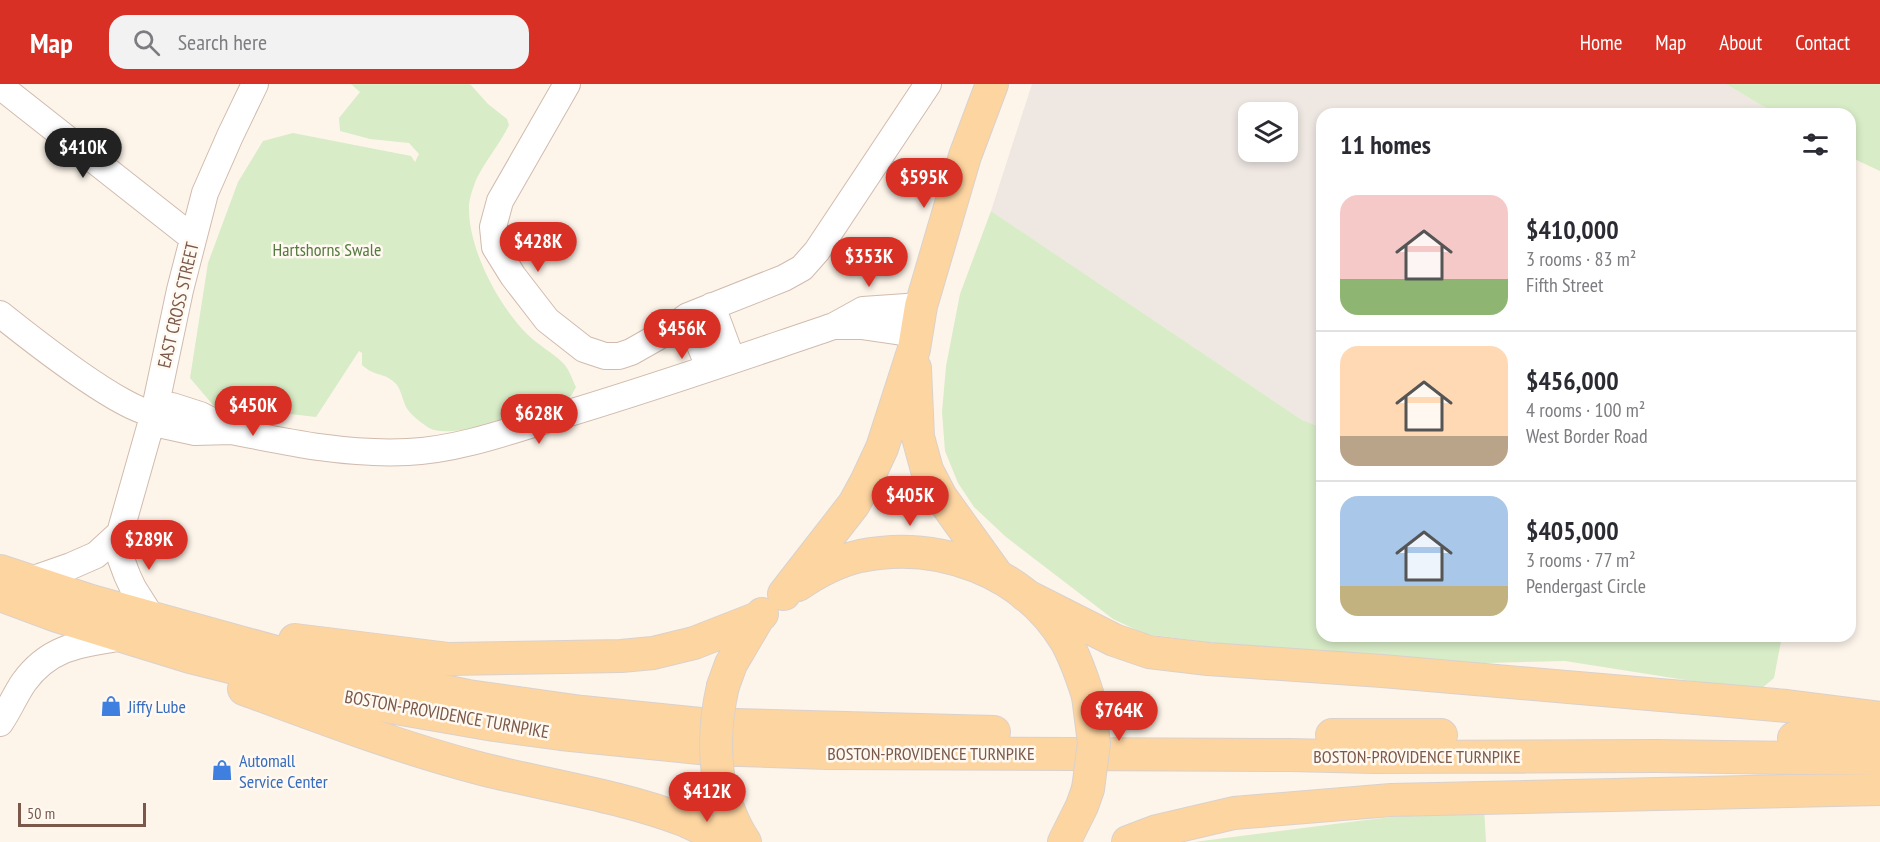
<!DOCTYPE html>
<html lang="en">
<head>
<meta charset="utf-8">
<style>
  body { margin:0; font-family:"PT Sans Narrow",sans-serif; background:#f2f2f3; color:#2b2b33; height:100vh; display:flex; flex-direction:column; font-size:22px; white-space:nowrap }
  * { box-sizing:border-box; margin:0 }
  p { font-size:20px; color:#7c7c81 }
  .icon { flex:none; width:33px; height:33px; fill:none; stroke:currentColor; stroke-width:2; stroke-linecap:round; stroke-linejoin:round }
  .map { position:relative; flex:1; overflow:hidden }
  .panel { position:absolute; left:1316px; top:24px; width:540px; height:534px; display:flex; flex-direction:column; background:#fff; border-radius:18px; box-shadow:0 3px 9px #0003 }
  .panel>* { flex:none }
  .buttons { position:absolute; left:1238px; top:18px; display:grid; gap:12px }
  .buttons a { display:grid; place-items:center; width:60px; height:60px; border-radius:12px; background:#fff; box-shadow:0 3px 9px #0003; font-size:30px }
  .scale { position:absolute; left:18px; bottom:15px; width:128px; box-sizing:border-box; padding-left:6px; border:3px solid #7a594b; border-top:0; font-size:16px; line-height:21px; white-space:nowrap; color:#7a594b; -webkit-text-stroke:4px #fff9f1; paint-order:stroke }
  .price { position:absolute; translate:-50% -51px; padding:0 14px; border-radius:21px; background:#d93025; color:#fff; font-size:20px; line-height:39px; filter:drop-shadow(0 2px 3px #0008) }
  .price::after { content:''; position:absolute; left:50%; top:36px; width:18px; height:14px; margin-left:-9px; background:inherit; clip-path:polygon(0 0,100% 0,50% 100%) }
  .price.on { background:#222; color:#fff }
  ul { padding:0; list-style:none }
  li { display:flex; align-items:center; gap:18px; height:150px; padding:0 24px }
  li+li { border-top:2px solid #e1e1e2 }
  li span { display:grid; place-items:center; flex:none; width:168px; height:120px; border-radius:18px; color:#555 }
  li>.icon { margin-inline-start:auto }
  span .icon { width:72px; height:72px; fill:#fffc; stroke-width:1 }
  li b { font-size:26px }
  h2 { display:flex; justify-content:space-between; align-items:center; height:72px; padding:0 24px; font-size:26px }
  header { display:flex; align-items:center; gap:36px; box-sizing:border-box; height:84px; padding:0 30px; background:#d93025; color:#fff }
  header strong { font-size:28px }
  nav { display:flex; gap:33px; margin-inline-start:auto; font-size:21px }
  .search { width:420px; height:54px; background:#f2f2f3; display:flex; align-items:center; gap:15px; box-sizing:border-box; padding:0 21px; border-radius:18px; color:#7c7c81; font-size:22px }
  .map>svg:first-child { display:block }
</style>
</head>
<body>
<header>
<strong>Map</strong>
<div class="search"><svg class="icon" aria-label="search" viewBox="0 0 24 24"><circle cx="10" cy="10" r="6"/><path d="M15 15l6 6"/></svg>Search here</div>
<nav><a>Home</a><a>Map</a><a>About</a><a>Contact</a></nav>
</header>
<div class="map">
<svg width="1880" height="758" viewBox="0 0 1880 758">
  <rect width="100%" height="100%" fill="#fdf5ea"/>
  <!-- industrial -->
  <path fill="#eee7e2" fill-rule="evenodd" d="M1032 0H1726L1776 30H1322L1321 343 1302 336 991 127ZM1248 28H1287V68H1248Z"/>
  <!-- green -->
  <path fill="#d8ecc7" d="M351 0H470L488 20 507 35 509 41C500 60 485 77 476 96 473 104 469 115 469 123 468 164 498 221 527 250 538 261 553 269 563 279 569 285 572 295 576 303L571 312C543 323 456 358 429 344 423 340 412 332 408 326 402 318 402 304 394 298 383 288 375 293 362 281V269L359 267 316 333 213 321 190 294 208 179 238 98 263 57 293 49 411 72 415 78 419 70 409 59 370 55 340 47 339 34 360 8Z
    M1726 0H1880V87L1850 73V30H1776Z
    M991 127 1302 336 1321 343 1322 552H1782L1774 594 1761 605 1692 597 1565 577 1443 580 1283 568 1145 550 1113 535 1006 453 974 423 958 399 945 367 942 328 946 282 960 210Z
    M1484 723 1486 758H1194L1366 736Z"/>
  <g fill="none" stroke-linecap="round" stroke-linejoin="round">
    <defs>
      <path id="minor" d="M567 0 500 117 493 143 495 163 513 192 547 236 584 265 605 272H619L631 268 661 251 688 232 784 194 802 184 817 167 928 0
        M0 2 193 154
        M712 222 732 276
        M0 230C25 250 128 332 155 329 161 328 167 324 172 322L200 331 232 347 195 348 163 341 154 329
        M688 232 709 283
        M837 242H861L916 250
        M232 347C291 359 348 371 408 368 455 366 504 349 549 335 645 307 739 274 834 242L863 226 921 222
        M28 497 71 482 96 471 120 449
        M152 534 133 504 127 491 121 475 120 449 154 329 180 206 205 109 230 52 255 0
        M0 639C9 626 15 611 24 598 51 561 83 560 124 553"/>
      <path id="major" d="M915 284 918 353 927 386 941 413 997 491
        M0 487 91 517 341 586 468 612 582 628 700 640 994 648
        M798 501C817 488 838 477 860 472 939 456 1023 487 1066 557 1076 575 1082 593 1088 612
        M784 510 854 420 867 396 882 364 914 265 921 222 965 72 992 0
        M0 511 57 532 190 573 390 623 494 641 561 650 709 665 827 669 1290 671 1373 673 1656 672 1880 675
        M1025 511 1114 556 1149 568 1208 575 1382 587 1787 622 1880 634
        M295 556 449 575 621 572 653 569 694 559 758 534
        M723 602 731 580 758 534 762 530
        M244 605C322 634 401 664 482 685 550 702 621 712 686 737 700 743 714 751 727 758
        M1332 651H1441
        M1794 654 1880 651
        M719 697C726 719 732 739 745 758
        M1064 758 1082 722 1088 705
        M1128 758 1157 747 1234 729 1391 716 1880 705"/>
    </defs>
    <!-- minor casing -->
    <use href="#minor" stroke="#d1bbae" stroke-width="28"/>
    <!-- major casing -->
    <use href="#major" stroke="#dad1cd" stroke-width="34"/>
    <!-- minor -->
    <use href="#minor" stroke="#fff" stroke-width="26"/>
    <!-- major -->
    <use href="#major" stroke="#fdd5a1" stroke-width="32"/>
    <defs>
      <path id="major-bridge" d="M719 697C714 666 716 632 723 602
        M1088 705 1094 659 1088 612"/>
    </defs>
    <!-- major-bridge casing -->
    <use href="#major-bridge" stroke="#dad1cd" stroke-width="34" stroke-linecap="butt"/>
    <!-- major-bridge -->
    <use href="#major-bridge" stroke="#fdd5a1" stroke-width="32"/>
  </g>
  <!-- icons -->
  <defs>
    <symbol id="shop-bare" viewBox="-9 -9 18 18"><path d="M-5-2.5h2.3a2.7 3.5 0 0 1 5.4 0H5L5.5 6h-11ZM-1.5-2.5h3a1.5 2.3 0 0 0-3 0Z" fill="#3f7fe0" stroke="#fff9f1" stroke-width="2.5" paint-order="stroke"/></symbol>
  </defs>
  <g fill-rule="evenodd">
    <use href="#shop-bare" x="96" y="607" width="30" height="30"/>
    <use href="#shop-bare" x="207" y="671" width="30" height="30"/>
  </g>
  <g text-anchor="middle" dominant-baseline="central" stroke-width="5" stroke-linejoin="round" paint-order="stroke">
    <!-- park labels -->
    <g font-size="18" fill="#547a40" stroke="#fff9f1">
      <text x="327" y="165">Hartshorns Swale</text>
    </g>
    <!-- street labels -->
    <g font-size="18" fill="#7a594b" stroke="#fff9f1">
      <text transform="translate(178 221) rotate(-77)">EAST CROSS STREET</text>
      <text transform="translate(447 630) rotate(10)">BOSTON-PROVIDENCE TURNPIKE</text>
      <text x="931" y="669">BOSTON-PROVIDENCE TURNPIKE</text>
      <text x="1417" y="672">BOSTON-PROVIDENCE TURNPIKE</text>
    </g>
    <!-- shop labels -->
    <g font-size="18" fill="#366cbe" stroke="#fff9f1" text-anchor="start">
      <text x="128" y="622">Jiffy Lube</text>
      <text x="239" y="676">Automall<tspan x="239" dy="21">Service Center</tspan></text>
    </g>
  </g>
</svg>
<div class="buttons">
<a><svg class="icon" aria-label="layers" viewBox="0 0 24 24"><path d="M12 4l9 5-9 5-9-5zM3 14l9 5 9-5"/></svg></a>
</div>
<div class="scale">50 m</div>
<b class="price on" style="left:83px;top:95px">$410K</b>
<b class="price" style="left:924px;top:125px">$595K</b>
<b class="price" style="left:538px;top:189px">$428K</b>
<b class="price" style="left:869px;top:204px">$353K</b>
<b class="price" style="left:682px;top:276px">$456K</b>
<b class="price" style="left:253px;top:353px">$450K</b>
<b class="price" style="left:539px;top:361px">$628K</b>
<b class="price" style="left:910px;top:443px">$405K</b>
<b class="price" style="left:149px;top:487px">$289K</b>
<b class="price" style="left:1119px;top:658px">$764K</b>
<b class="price" style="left:707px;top:739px">$412K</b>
<section class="panel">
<h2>11 homes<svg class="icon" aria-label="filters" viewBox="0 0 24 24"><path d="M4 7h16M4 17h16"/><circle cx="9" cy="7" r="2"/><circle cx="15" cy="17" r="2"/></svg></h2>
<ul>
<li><span style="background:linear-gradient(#f6c9c9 70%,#8fb573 0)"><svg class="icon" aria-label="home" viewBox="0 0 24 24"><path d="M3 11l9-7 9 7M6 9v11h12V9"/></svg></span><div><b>$410,000</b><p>3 rooms · 83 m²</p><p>Fifth Street</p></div></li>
<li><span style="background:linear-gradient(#ffd9b3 75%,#b9a48a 0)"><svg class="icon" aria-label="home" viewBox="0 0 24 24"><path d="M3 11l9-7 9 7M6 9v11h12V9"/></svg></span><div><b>$456,000</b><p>4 rooms · 100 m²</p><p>West Border Road</p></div></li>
<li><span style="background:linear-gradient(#a9c7e8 75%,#c2b280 0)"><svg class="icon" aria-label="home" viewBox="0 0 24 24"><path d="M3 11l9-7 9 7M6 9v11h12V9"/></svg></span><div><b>$405,000</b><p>3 rooms · 77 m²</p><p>Pendergast Circle</p></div></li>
</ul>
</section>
</div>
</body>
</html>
